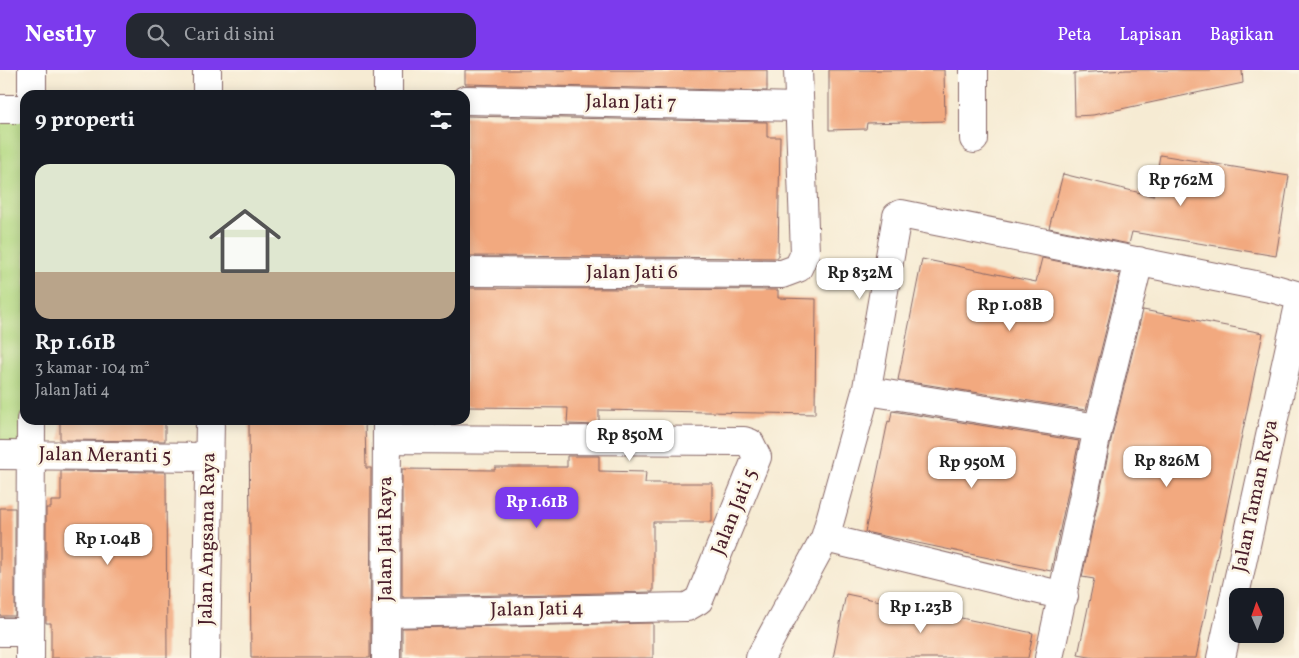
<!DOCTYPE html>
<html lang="id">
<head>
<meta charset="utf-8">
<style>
  body { margin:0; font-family:Vollkorn,serif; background:#242831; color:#f1f3f6; height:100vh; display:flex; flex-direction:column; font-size:19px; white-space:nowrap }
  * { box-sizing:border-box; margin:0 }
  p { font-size:16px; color:#9ea1a6 }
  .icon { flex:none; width:28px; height:28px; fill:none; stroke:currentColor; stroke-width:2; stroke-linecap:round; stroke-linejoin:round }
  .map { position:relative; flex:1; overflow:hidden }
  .panel { position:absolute; left:20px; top:20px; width:450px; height:335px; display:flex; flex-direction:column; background:#171b24; border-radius:15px; box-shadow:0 2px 12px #0003 }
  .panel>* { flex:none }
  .needle { width:32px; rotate:358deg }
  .controls { position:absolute; left:1229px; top:518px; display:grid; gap:10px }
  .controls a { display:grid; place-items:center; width:55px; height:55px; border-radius:10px; background:#171b24; box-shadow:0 2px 12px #0003; font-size:25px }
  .price { position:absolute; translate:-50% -42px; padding:0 11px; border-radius:10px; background:#fff; color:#222; font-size:16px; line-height:32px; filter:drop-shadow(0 1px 2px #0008) }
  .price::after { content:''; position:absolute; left:50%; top:30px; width:15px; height:11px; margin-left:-8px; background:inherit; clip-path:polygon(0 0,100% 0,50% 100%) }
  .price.active { background:#7c3aed; color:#fff }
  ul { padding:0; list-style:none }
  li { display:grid; align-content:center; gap:10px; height:265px; padding:0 15px }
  li span { display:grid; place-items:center; height:155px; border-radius:15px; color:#555 }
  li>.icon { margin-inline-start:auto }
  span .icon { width:90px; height:90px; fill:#fffc; stroke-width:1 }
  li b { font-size:21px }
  h2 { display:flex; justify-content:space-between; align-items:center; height:60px; padding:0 15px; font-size:21px }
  header { display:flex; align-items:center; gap:30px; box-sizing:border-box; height:70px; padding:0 25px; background:#7c3aed; color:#fff }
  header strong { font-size:24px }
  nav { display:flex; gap:28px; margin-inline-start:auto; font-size:18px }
  .search { width:350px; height:45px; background:#242831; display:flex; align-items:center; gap:12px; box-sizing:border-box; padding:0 18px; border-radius:15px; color:#9ea1a6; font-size:19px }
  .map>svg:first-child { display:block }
</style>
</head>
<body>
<header>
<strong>Nestly</strong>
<div class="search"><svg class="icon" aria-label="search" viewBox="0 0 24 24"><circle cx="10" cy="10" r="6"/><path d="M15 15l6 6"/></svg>Cari di sini</div>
<nav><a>Peta</a><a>Lapisan</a><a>Bagikan</a></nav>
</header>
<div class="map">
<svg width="1299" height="588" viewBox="0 0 1299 588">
  <rect width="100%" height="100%" fill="#fcf5e5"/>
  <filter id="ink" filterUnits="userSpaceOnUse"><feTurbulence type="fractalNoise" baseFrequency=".02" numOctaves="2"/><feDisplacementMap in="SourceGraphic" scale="10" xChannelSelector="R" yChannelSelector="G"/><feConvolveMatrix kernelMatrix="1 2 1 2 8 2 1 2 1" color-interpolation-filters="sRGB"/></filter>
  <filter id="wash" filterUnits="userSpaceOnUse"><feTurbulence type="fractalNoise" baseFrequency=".0096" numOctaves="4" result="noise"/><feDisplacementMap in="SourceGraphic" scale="20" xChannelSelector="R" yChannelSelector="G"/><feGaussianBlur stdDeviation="1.12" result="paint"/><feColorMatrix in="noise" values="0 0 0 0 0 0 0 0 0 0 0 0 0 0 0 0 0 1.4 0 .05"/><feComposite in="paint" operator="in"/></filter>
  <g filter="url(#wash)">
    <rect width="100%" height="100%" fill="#f6ebd3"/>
    <!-- green -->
    <path fill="#b3d982" stroke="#7e7c56" d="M0 39H25V350L31 385H0Z"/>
    <g id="blocks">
      <!-- building -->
      <path fill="#f2a97f" d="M465 0H767V21L465 14Z
        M829 0H944L945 51 867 53 866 59 829 60Z
        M1127 0H1242L1243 13 1093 45 1075 46 1074 3Z
        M465 46 767 52V67H780L778 188 465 186Z
        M1160 85 1289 106 1276 186 1132 162 1129 174 1049 158 1063 104 1153 126Z
        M1042 188 1120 204 1086 340 898 310 922 189 1036 212Z
        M465 218 778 220V228L816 229 815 344 599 340V355L567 354 568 338 465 337Z
        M1143 240 1263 263 1196 588H1095L1078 585 1094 509 1082 507 1113 361Z
        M892 341 1079 371 1051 501 865 462 888 351 890 352Z
        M60 350H165V371L60 370Z
        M365 351 366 398H371L370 588H251L249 352Z
        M567 386H599V401L646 402 645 413H712V452H653V522L402 527V399L495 400V397H567Z
        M61 401 166 402 167 588H51V553H46V438H51V431H61Z
        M0 438H15V546H0Z
        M846 524 1033 563 1028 588H833Z
        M653 553V588H402V558Z"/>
    </g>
  </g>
  <g filter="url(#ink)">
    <use href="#blocks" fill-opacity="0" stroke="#866666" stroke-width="1"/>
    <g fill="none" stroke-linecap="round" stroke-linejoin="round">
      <defs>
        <path id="street" d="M974 0V69
          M32 25V0
          M207 25V0
          M388 25V0
          M465 30 798 37
          M0 39H25
          M465 202 782 204 798 198 805 183 798 0
          M867 318 874 322 1098 358
          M0 385 209 387
          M825 468 1064 526
          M386 543 687 537 699 530 757 387 750 373 744 371 387 369
          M0 562H30
          M30 588 31 350
          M206 588 210 350
          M386 588 387 350
          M760 588 825 468 867 318 897 146 901 144 1275 219 1299 226
          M1049 588 1098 358 1139 191
          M1221 588 1299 235"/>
      </defs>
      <!-- street casing -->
      <use href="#street" stroke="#866666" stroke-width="30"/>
      <!-- street -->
      <use href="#street" stroke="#fff" stroke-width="28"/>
    </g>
  </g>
  <g text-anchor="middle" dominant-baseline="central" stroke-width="5" stroke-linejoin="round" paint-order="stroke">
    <!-- street labels -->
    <g font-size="20" fill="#4a1f2b" stroke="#fcf5e5">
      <text transform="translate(631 33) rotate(1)">Jalan Jati 7</text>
      <text x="632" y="203">Jalan Jati 6</text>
      <text transform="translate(105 386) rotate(1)">Jalan Meranti 5</text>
      <text transform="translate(1256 426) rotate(-78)">Jalan Taman Raya</text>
      <text transform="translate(735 442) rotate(-68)">Jalan Jati 5</text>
      <text transform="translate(208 469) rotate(-89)">Jalan Angsana Raya</text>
      <text transform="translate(386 469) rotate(-90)">Jalan Jati Raya</text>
      <text transform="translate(537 540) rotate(-1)">Jalan Jati 4</text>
    </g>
  </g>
</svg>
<div class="controls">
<a><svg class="needle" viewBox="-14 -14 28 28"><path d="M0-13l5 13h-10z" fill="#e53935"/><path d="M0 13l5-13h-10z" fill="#9ea1a6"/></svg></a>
</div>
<b class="price" style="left:1181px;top:137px">Rp 762M</b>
<b class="price" style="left:860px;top:230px">Rp 832M</b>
<b class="price" style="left:1010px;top:262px">Rp 1.08B</b>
<b class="price" style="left:630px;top:392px">Rp 850M</b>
<b class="price" style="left:1167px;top:418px">Rp 826M</b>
<b class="price" style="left:972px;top:419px">Rp 950M</b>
<b class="price active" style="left:537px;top:459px">Rp 1.61B</b>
<b class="price" style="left:108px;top:496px">Rp 1.04B</b>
<b class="price" style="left:921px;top:564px">Rp 1.23B</b>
<section class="panel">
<h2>9 properti<svg class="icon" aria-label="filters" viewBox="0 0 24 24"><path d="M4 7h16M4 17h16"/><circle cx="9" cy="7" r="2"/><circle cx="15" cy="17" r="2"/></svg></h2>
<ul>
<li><span style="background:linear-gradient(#dfe7d0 70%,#b9a48a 0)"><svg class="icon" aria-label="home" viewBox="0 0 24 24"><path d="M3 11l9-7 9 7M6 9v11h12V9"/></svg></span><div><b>Rp 1.61B</b><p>3 kamar · 104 m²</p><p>Jalan Jati 4</p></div></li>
</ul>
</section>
</div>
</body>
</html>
